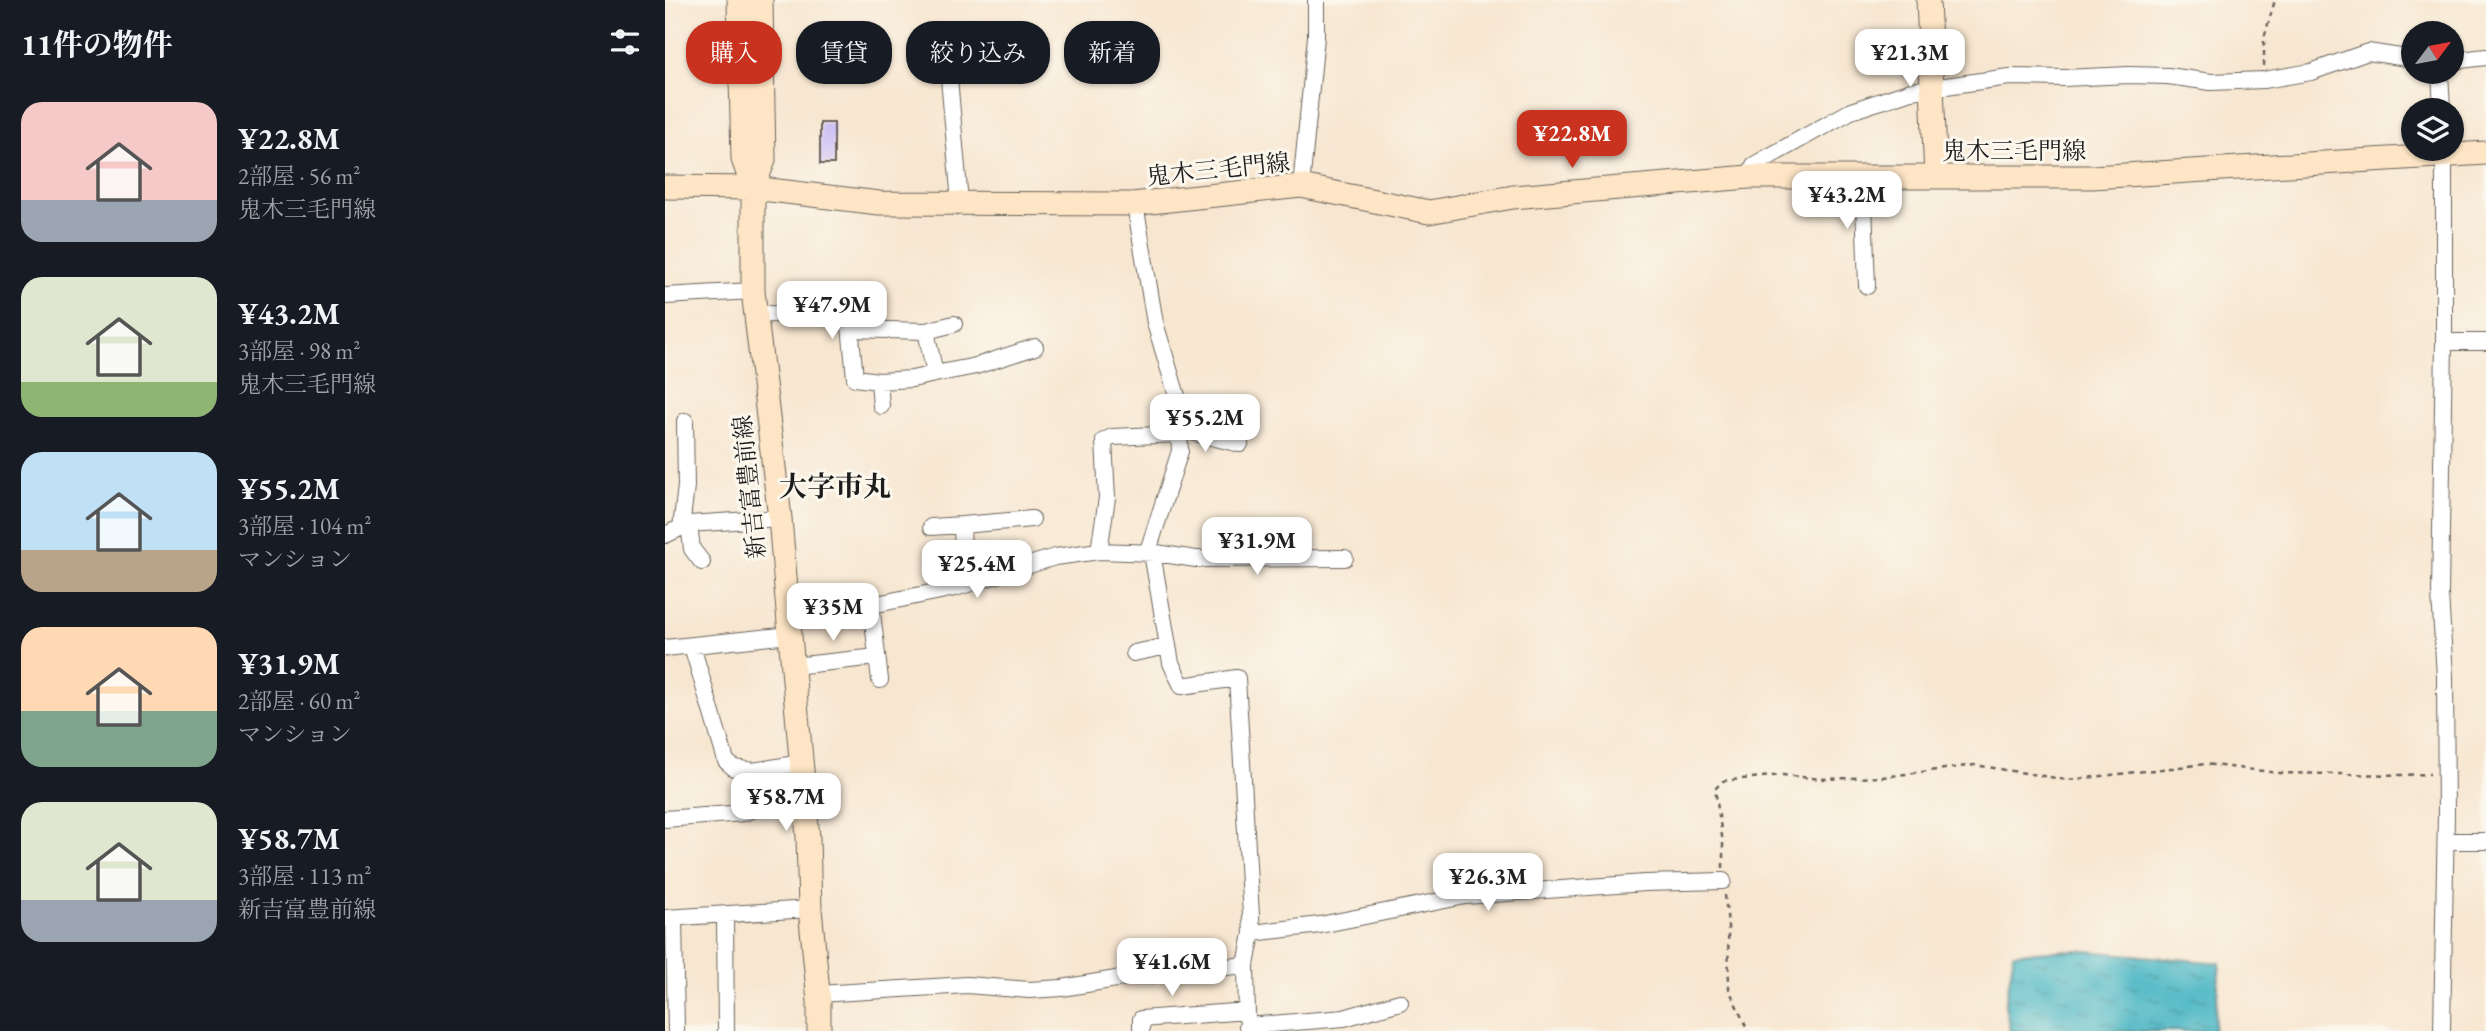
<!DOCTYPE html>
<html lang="ja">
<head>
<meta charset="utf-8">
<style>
  body { margin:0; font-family:"EB Garamond","Noto Serif JP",serif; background:#20242c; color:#f1f3f6; height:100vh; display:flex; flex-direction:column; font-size:26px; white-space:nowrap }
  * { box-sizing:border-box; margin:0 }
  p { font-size:23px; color:#9ea1a6 }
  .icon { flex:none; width:38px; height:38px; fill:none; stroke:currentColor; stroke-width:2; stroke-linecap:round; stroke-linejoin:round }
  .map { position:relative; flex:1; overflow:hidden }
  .details { display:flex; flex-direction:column; background:#171b24; width:665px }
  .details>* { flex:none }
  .hud { position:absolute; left:21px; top:21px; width:665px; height:63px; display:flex; gap:14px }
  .needle { width:46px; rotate:58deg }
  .tools { position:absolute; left:1736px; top:21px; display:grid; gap:14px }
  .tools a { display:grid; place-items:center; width:63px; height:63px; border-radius:50%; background:#171b24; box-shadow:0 2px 5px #0004; font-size:35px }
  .price { position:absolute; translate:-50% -60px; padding:0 16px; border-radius:14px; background:#fff; color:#222; font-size:23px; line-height:46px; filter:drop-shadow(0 2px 4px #0008) }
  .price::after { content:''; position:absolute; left:50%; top:42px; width:21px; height:16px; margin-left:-10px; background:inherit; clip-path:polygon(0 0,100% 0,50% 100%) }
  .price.active { background:#c8321e; color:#fff }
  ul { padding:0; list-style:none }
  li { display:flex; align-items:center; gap:21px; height:175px; padding:0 21px }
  li span { display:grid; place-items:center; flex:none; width:196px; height:140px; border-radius:21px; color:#555 }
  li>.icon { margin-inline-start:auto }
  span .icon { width:84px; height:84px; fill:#fffc; stroke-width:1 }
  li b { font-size:30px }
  h2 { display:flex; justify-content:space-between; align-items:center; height:84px; padding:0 21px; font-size:30px }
  .chip { padding:0 24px; border-radius:28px; background:#171b24; box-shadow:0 2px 5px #0004; font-size:24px; line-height:63px }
  .chip.active { background:#c8321e; color:#fff }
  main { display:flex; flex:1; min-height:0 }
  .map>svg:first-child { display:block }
</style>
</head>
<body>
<main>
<section class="details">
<h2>11件の物件<svg class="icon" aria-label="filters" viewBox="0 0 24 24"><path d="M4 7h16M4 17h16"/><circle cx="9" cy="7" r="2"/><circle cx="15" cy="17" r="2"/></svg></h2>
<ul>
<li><span style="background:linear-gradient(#f6c9c9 70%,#9aa5b1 0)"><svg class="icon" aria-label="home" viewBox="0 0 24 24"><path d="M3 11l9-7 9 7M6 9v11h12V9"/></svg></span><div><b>¥22.8M</b><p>2部屋 · 56 m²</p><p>鬼木三毛門線</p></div></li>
<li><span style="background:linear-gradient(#dfe7d0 75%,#8fb573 0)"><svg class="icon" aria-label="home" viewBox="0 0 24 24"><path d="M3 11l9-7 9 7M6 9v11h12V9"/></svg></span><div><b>¥43.2M</b><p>3部屋 · 98 m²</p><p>鬼木三毛門線</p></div></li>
<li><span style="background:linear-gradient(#bfe0f5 70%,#b9a48a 0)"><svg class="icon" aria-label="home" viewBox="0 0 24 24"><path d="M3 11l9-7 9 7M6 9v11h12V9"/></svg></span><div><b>¥55.2M</b><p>3部屋 · 104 m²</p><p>マンション</p></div></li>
<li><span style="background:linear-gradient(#ffd9b3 60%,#7fa58c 0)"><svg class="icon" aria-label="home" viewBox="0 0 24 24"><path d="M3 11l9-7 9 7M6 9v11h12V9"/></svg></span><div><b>¥31.9M</b><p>2部屋 · 60 m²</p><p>マンション</p></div></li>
<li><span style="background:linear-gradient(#dfe7d0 70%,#9aa5b1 0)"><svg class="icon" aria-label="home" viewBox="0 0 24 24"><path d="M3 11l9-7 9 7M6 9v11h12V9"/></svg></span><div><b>¥58.7M</b><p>3部屋 · 113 m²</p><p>新吉富豊前線</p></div></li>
</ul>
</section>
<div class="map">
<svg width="1821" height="1031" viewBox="0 0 1821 1031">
  <defs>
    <pattern id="water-ripples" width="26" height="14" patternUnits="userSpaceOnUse" patternTransform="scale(1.75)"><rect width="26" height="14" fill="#49b6c4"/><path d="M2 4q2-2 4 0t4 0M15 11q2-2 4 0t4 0" fill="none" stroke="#3c939e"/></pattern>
  </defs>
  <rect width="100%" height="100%" fill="#fbf7ec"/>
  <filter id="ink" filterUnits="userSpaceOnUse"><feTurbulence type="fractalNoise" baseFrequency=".0143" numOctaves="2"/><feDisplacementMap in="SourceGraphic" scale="14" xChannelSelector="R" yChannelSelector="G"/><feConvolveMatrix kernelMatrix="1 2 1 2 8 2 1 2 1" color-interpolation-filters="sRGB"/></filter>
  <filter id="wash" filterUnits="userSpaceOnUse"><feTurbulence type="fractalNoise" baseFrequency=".00686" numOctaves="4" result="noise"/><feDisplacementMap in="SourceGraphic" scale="28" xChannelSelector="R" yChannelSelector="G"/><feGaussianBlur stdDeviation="1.57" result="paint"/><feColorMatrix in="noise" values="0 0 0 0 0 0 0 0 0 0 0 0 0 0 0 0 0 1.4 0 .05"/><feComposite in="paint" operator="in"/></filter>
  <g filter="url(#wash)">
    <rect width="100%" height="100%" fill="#f7e6d0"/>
    <!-- water -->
    <path fill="url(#water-ripples)" stroke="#326970" stroke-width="2" d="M1410 950 1555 963 1549 1031H1345L1340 1006 1349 953Z"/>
    <g id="blocks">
      <!-- building -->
      <path fill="#c7b9f7" d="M155 123H169V164H155Z"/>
    </g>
  </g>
  <g filter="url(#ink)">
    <use href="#blocks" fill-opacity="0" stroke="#69635b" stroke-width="2"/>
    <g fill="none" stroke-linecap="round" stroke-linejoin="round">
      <defs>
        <path id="street" d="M282 56 295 202
          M1787 61 1821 57
          M1775 72 1777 110
          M1198 176 1202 286
          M1084 177 1089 165 1186 111 1246 91 1344 77 1399 78 1464 75 1503 76 1546 82 1599 80 1646 72 1703 52 1748 59
          M636 186 651 37V0
          M470 204 490 323 512 396 515 451 482 554
          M0 296 88 291
          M91 314 184 315 190 378 214 381 216 406
          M185 329 261 331 270 374 311 366 370 347
          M261 331 289 324
          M1779 342H1821
          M214 381 247 379 270 374
          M514 429 575 444
          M24 524 27 549 37 562
          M266 527 297 525
          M16 528 21 486 20 421
          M0 535 24 524 115 518
          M434 551 442 498 439 441 447 437 515 434
          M299 585 297 525 367 519
          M206 605 215 680
          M122 617 202 606 290 588 390 557 434 551 491 553 531 559 680 558
          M27 646 61 761 69 768 88 771
          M0 648 125 635
          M469 653 503 646
          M128 666 212 657
          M0 819 78 813 89 809 93 803 88 771 136 763
          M1781 841H1821
          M60 915 61 1031
          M0 918 145 909
          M9 918 11 1031
          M587 933 655 925 800 896 980 883 1058 881
          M581 965 582 1019
          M153 994 302 985 364 990 397 988 463 977 581 965 587 933 572 678 517 686 506 663 487 553
          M582 1026 679 1018 735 1002
          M476 1031V1019L582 1011
          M1777 1031 1781 814 1780 677 1775 594 1779 342V149"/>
        <path id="secondary" d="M74 0 78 159 88 188
          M96 0 99 160 88 188V291L115 518 125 635 143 838 145 909 154 1002V1031
          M1263 0 1271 176
          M0 187 88 188 214 203 467 204 636 186 764 212 848 197 1084 177H1427L1821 153"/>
      </defs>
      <!-- street casing -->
      <use href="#street" stroke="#69635b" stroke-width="18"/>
      <!-- secondary casing -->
      <use href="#secondary" stroke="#69635b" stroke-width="25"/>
      <!-- path -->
      <path stroke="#69635b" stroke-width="2.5" stroke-dasharray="5 5" stroke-linecap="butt" d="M1599 66V38L1610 0
        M1058 868V843L1050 789 1058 781 1118 775 1157 779 1218 777 1310 765 1403 780 1540 764 1614 773 1736 775 1765 774
        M1060 895 1063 925 1064 989 1083 1031"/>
      <!-- street -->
      <use href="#street" stroke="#fff" stroke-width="16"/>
      <!-- secondary -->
      <use href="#secondary" stroke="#fde5c5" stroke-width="23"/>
    </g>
  </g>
  <g text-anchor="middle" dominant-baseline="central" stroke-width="6" stroke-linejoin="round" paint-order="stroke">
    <!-- street labels -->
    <g font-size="24" fill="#1c1c1c" stroke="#fbf7ec">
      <text x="1349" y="150">鬼木三毛門線</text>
      <text transform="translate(553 169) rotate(-6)">鬼木三毛門線</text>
      <text transform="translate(84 487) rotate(-96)">新吉富豊前線</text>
    </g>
    <!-- quarter labels -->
    <g font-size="28" font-weight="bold" fill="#1c1c1c" stroke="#fbf7ec">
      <text x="170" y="486">大字市丸</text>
    </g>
  </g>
</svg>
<div class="tools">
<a><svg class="needle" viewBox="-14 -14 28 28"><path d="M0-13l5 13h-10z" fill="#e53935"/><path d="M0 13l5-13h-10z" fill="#9ea1a6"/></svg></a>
<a><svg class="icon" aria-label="layers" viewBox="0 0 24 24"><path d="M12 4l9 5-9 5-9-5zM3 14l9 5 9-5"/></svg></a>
</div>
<b class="price" style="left:1245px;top:89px">¥21.3M</b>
<b class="price active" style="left:907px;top:170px">¥22.8M</b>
<b class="price" style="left:1182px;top:231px">¥43.2M</b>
<b class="price" style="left:167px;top:341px">¥47.9M</b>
<b class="price" style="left:540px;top:454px">¥55.2M</b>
<b class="price" style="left:592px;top:577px">¥31.9M</b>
<b class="price" style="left:312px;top:600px">¥25.4M</b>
<b class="price" style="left:168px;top:643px">¥35M</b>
<b class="price" style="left:121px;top:833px">¥58.7M</b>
<b class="price" style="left:823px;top:913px">¥26.3M</b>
<b class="price" style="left:507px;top:998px">¥41.6M</b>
<div class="hud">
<a class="chip active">購入</a>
<a class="chip">賃貸</a>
<a class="chip">絞り込み</a>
<a class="chip">新着</a>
</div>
</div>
</main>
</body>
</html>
